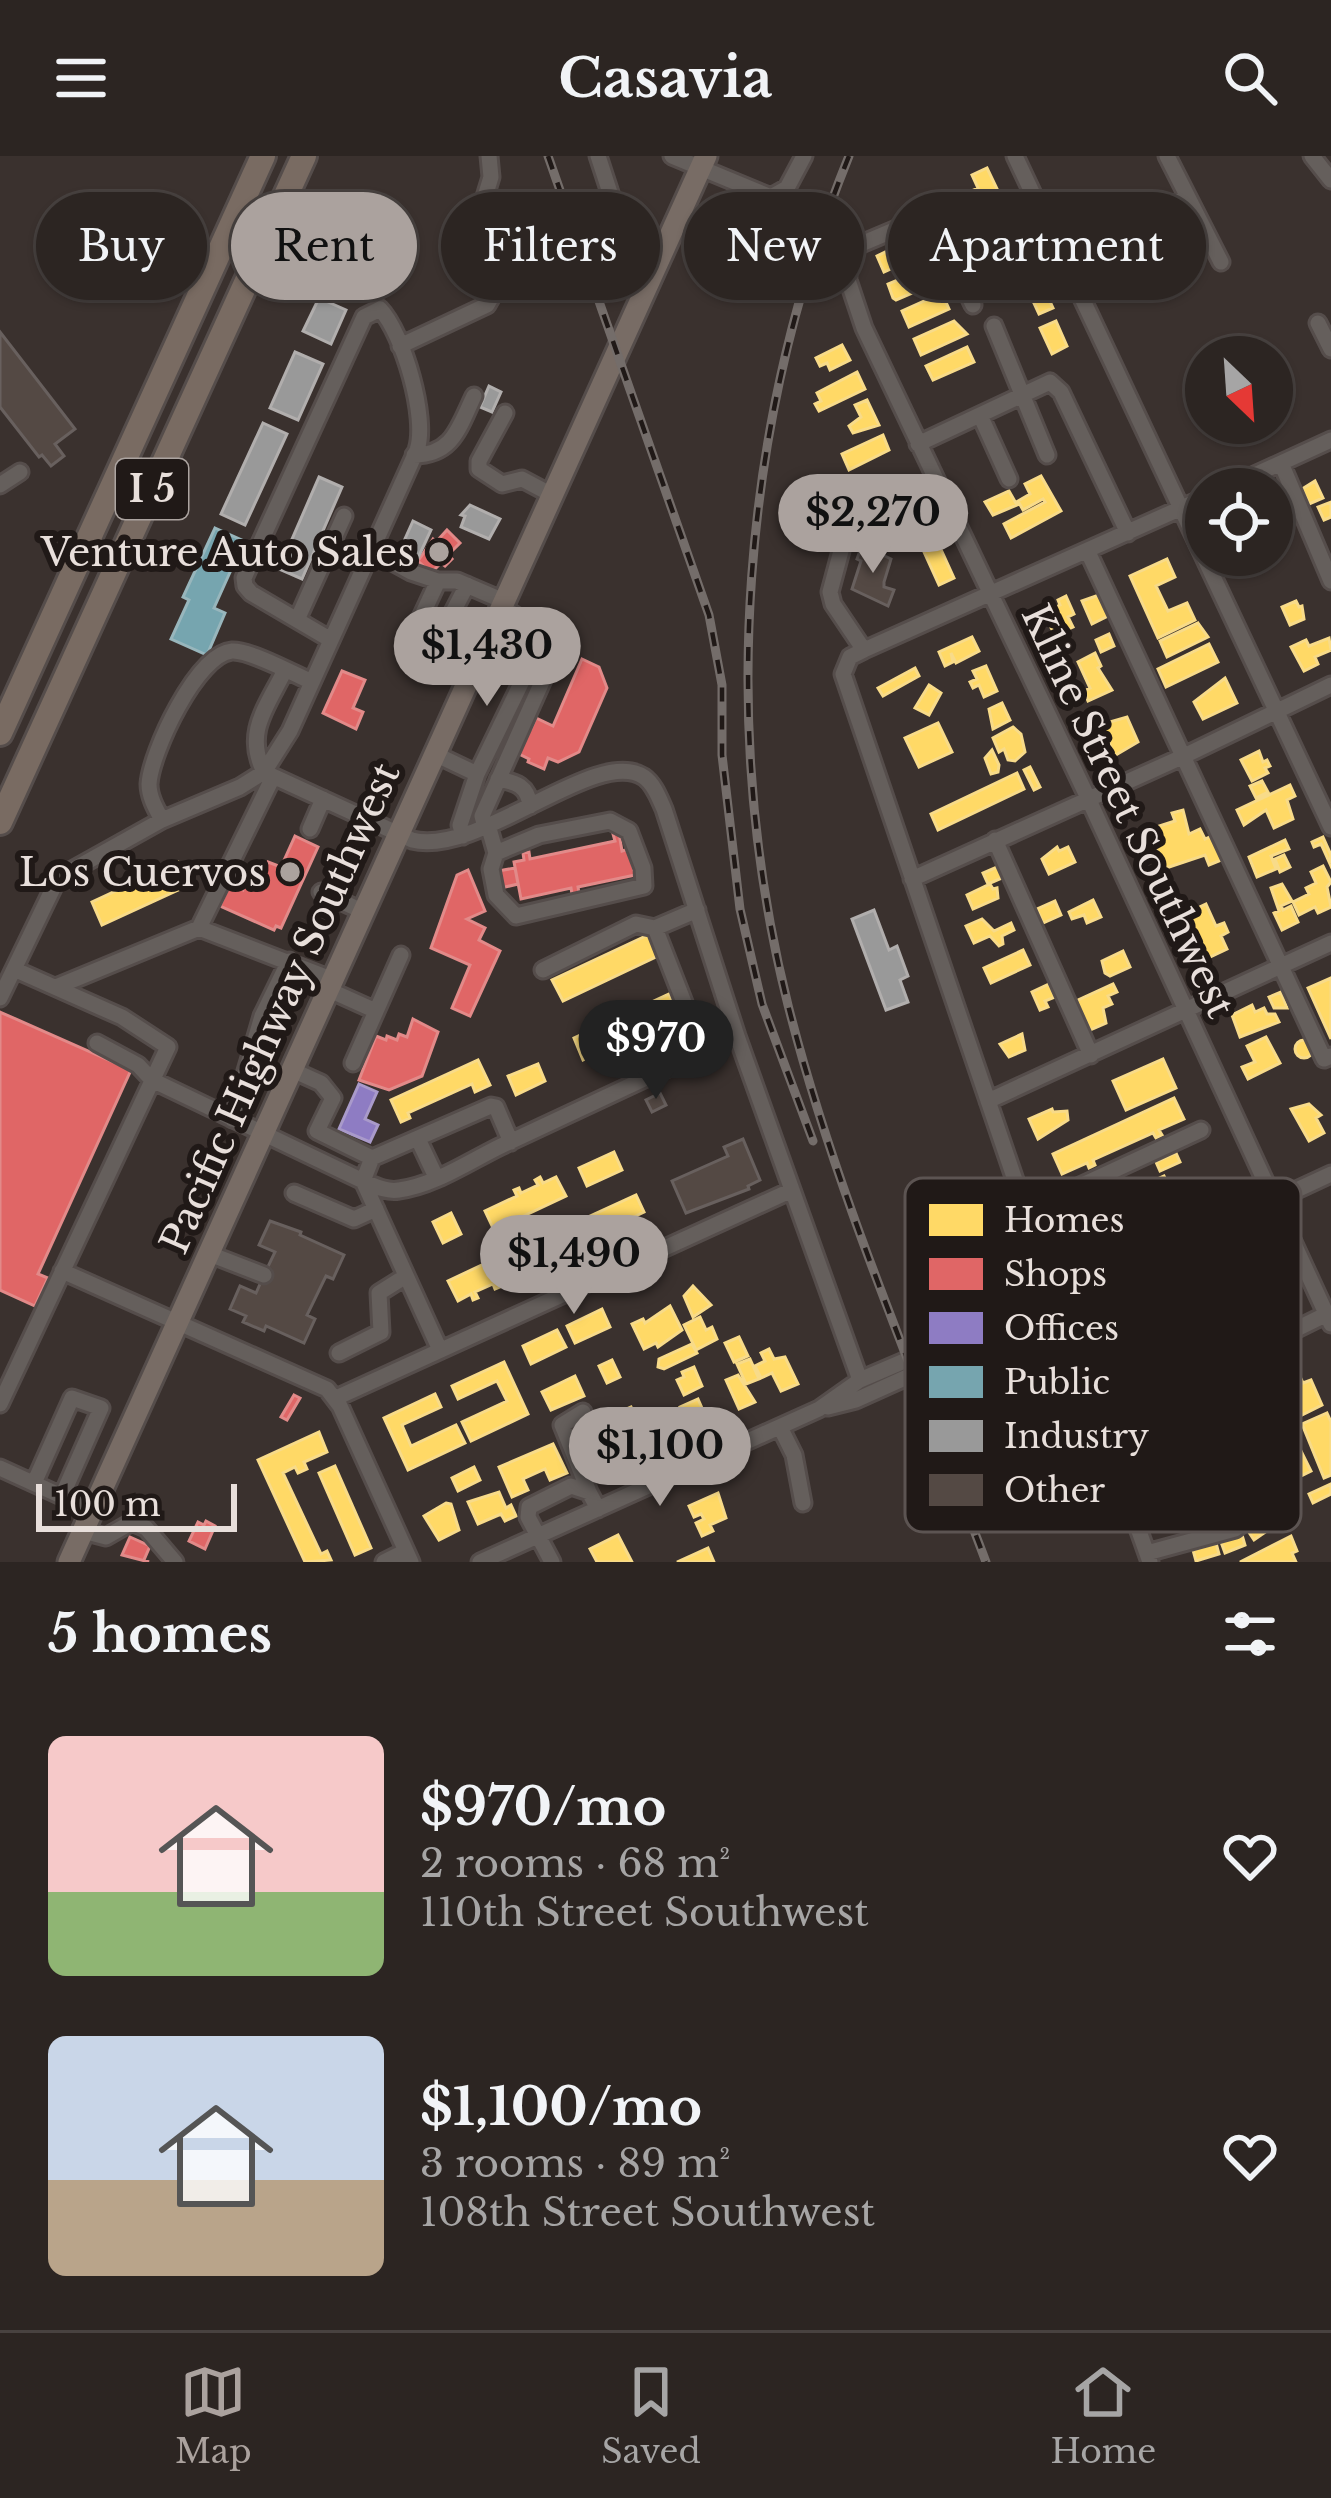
<!DOCTYPE html>
<html lang="en">
<head>
<meta charset="utf-8">
<style>
  body { margin:0; font-family:"Libre Baskerville",serif; background:#38312f; color:#f1f3f6; height:100vh; display:flex; flex-direction:column; font-size:45px; white-space:nowrap }
  * { box-sizing:border-box; margin:0 }
  p { font-size:39px; color:#a6a5a5 }
  .icon { flex:none; width:66px; height:66px; fill:none; stroke:currentColor; stroke-width:2; stroke-linecap:round; stroke-linejoin:round }
  .map { position:relative; height:1406px; overflow:hidden }
  .drawer { display:flex; flex-direction:column; background:#2c2522; flex:1 }
  .drawer>* { flex:none }
  .top-card { position:absolute; left:36px; top:36px; width:1260px; height:108px; display:flex; gap:24px }
  .needle { width:78px; rotate:155deg }
  .controls { position:absolute; left:1185px; top:180px; display:grid; gap:24px }
  .controls a { display:grid; place-items:center; width:108px; height:108px; border-radius:50%; background:#2c2522; box-shadow:0 3px 9px #0004,0 0 0 3px #484240; font-size:60px }
  .scale { position:absolute; left:36px; bottom:30px; width:201px; box-sizing:border-box; padding-left:12px; border:6px solid #e8dfdb; border-top:0; font-size:33px; line-height:42px; white-space:nowrap; color:#e8dfdb; -webkit-text-stroke:9px #201917; paint-order:stroke }
  .price { position:absolute; translate:-50% -102px; padding:0 27px; border-radius:42px; background:#aba29e; color:#111; font-size:39px; line-height:78px; filter:drop-shadow(0 3px 6px #0008) }
  .price::after { content:''; position:absolute; left:50%; top:72px; width:36px; height:27px; margin-left:-18px; background:inherit; clip-path:polygon(0 0,100% 0,50% 100%) }
  .price.on { background:#222; color:#fff }
  ul { padding:0; list-style:none }
  li { display:flex; align-items:center; gap:36px; height:300px; padding:0 48px }
  li span { display:grid; place-items:center; flex:none; width:336px; height:240px; border-radius:18px; color:#555 }
  li>.icon { margin-inline-start:auto }
  span .icon { width:144px; height:144px; fill:#fffc; stroke-width:1 }
  li b { font-size:51px }
  h2 { display:flex; justify-content:space-between; align-items:center; height:144px; padding:0 48px; font-size:51px }
  .tag { padding:0 42px; border-radius:54px; background:#2c2522; box-shadow:0 3px 9px #0004,0 0 0 3px #484240; font-size:42px; line-height:108px }
  .tag.on { background:#aba29e; color:#111 }
  header { display:flex; justify-content:space-between; align-items:center; height:156px; padding:0 48px; background:#2c2522; font-size:54px; font-weight:700 }
  .menu { display:flex; justify-content:space-around; align-items:center; height:168px; border-top:3px solid #484240; background:#2c2522; font-size:33px; color:#a6a5a5 }
  .menu a { display:grid; justify-items:center; gap:6px }
  .menu .on { color:#aba29e }
  .map>svg:first-child { display:block }
</style>
</head>
<body>
<header><svg class="icon" aria-label="menu" viewBox="0 0 24 24"><path d="M4 6h16M4 12h16M4 18h16"/></svg>Casavia<svg class="icon" aria-label="search" viewBox="0 0 24 24"><circle cx="10" cy="10" r="6"/><path d="M15 15l6 6"/></svg></header>
<div class="map">
<svg width="1331" height="1406" viewBox="0 0 1331 1406">
  <rect width="100%" height="100%" fill="#3a312e"/>
  <!-- homes -->
  <path fill="#ffd966" stroke="#f8db89" stroke-width="3" d="M987 12 999 37 975 47 969 36 978 32 972 19Z
    M1004 49 1015 72 1000 79 989 56Z
    M914 82H917L924 98 884 116 877 100Z
    M1022 86 1034 112 1020 119 1008 93Z
    M931 110 938 126 896 144 893 142 888 128Z
    M1041 126 1053 152 1039 158 1027 132Z
    M942 137 949 153 909 171 902 155Z
    M954 165 967 178 921 199 914 183Z
    M1056 165 1067 190 1052 198 1040 172Z
    M842 189 850 204 830 214 827 207 820 210 816 202Z
    M967 191 974 206 933 224 926 210Z
    M857 216 865 233 819 255 815 248 821 245 817 237Z
    M867 244 879 269 853 277 849 270 861 261 855 249Z
    M883 279 889 294 849 314 842 298Z
    M1041 320 1061 355 1011 382 1004 368 1045 346 1043 343 1023 354 1018 345 1030 338 1025 328Z
    M908 322 929 369 915 375 893 329Z
    M1315 325 1323 342 1309 348 1302 333Z
    M1009 335 1017 349 993 359 985 346Z
    M864 342 877 345 869 382 856 379Z
    M1331 346V361L1324 364 1318 351Z
    M934 378 954 422 939 429 919 385Z
    M1167 403 1175 421 1156 430 1168 455 1187 447 1195 464 1158 482 1130 420Z
    M1102 438 1110 459 1092 468 1082 445Z
    M1066 440 1074 458 1068 461 1073 471 1055 479 1043 457 1060 449 1058 444Z
    M1296 445 1299 451 1302 450 1304 463 1290 469 1282 451Z
    M1198 467 1208 481 1167 501 1160 485Z
    M1109 478 1114 490 1101 496 1096 484Z
    M972 481 979 495 956 507 951 497 953 506 945 510 939 496Z
    M1329 482 1331 494 1315 501 1318 508 1304 515 1291 491 1306 484 1309 490Z
    M1209 488 1218 506 1166 531 1158 513Z
    M1095 497 1101 510 1098 512 1112 534 1088 545 1084 535 1090 532 1078 506Z
    M986 510 997 535 984 541 979 529 973 532 970 526 977 523 973 515Z
    M915 512 919 520 883 540 878 532Z
    M1225 522 1237 547 1203 563 1194 546Z
    M929 529 941 537 929 559 915 552Z
    M1002 547 1010 564 993 573 989 553Z
    M1127 561 1138 586 1114 600 1107 580 1102 582 1096 570Z
    M938 567 952 596 919 611 905 582Z
    M1013 571 1021 578 1025 596 1015 605 1008 604 1004 593 999 596 993 582Z
    M992 594 999 609 998 616 991 618 985 602Z
    M1259 595 1263 606 1267 604 1270 610 1265 612 1268 617 1252 625 1241 604Z
    M1030 611 1040 631 1034 634 1024 614Z
    M1017 617 1024 633 938 674 931 658Z
    M1262 625 1268 636 1256 642 1250 630Z
    M1290 629 1295 640 1287 644 1293 663 1274 672 1266 654 1244 669 1237 654Z
    M1183 654 1189 678 1200 673 1205 683 1214 679 1224 703 1209 709 1205 699 1163 713 1150 673 1175 665 1172 657Z
    M1323 681 1331 699 1330 708 1321 688 1314 691 1312 686Z
    M1285 684 1289 693 1271 700 1276 713 1257 721 1249 701Z
    M1057 691 1059 695 1068 691 1075 706 1049 718 1042 703Z
    M1284 699 1290 711 1280 716 1275 703Z
    M178 706 189 729 102 769 92 746Z
    M1004 708 1009 719 988 728 983 717Z
    M1323 710 1331 726 1327 731 1331 751 1318 757 1315 751 1299 759 1293 746 1309 738 1306 732 1316 727 1311 716Z
    M990 728 993 733 997 732 998 742 973 753 967 739Z
    M1282 728 1292 745 1281 750 1283 754 1291 750 1298 766 1282 774 1274 757 1279 755 1271 732Z
    M1093 744 1101 761 1087 767 1084 759 1072 763 1069 756Z
    M1055 745 1061 759 1043 767 1037 753Z
    M1206 748 1216 770 1224 767 1228 776 1221 780 1227 793 1208 802 1187 757Z
    M982 763 994 775 1011 767 1014 774 1002 780 1003 788 999 790 990 780 974 787 966 770Z
    M650 778 658 800 563 845 552 824Z
    M1023 794 1030 809 991 827 984 812Z
    M1123 795 1130 811 1110 820 1105 817 1102 805Z
    M1331 822V883L1308 832Z
    M1049 828 1055 841 1045 845 1048 851 1040 854 1032 836Z
    M1113 828 1117 836 1108 840 1112 848 1103 852 1106 867 1090 874 1076 845Z
    M1281 836 1287 852H1274L1269 841Z
    M669 838 679 859 583 904 574 882Z
    M1252 849 1255 856 1264 852 1267 858H1275L1279 866 1240 881 1232 859Z
    M1022 878 1025 894 1009 901 1000 888Z
    M1266 881 1280 907 1248 923 1242 911 1255 906 1247 890Z
    M1295 893a9 9 0 1 1 18 0a9 9 0 1 1-18 0Z
    M1163 903 1176 932 1126 954 1113 925Z
    M478 904 490 929 475 936 472 928 408 957 410 962 401 966 391 944Z
    M538 908 545 925 516 939 508 920Z
    M1174 942 1184 963 1159 974 1162 979 1156 982 1153 977 1093 1004 1095 1009 1089 1012 1087 1007 1062 1018 1053 998Z
    M1309 948 1321 959 1316 962 1324 977 1309 985 1291 953Z
    M1052 953 1053 956 1067 955 1068 964 1038 983 1029 963Z
    M614 996 622 1014 587 1030 579 1012Z
    M1176 997 1180 1006 1160 1015 1156 1006Z
    M1164 1020 1178 1048 1154 1059 1140 1031Z
    M540 1021 543 1027 556 1021 566 1040 494 1074 485 1055 517 1040 514 1034 519 1032 521 1037 538 1029 535 1024Z
    M636 1039 644 1056 596 1079 588 1061Z
    M451 1057 461 1078 443 1087 433 1066Z
    M569 1079 581 1105 562 1114 553 1093 562 1089 560 1083Z
    M521 1080 534 1108 498 1126 500 1131 495 1133 493 1128 475 1136 478 1142 473 1144 471 1138 458 1145 448 1125 507 1097 503 1088Z
    M693 1130 711 1149 693 1161 684 1140Z
    M670 1150 682 1174 658 1191 656 1187 644 1193 632 1168 643 1163 645 1167Z
    M602 1153 610 1171 575 1187 567 1170Z
    M700 1161 706 1174 712 1171 717 1183 696 1194 684 1169Z
    M557 1174 566 1191 531 1208 523 1190Z
    M739 1181 748 1200 734 1206 725 1187Z
    M692 1188 697 1197 664 1213 658 1211 659 1203Z
    M769 1193 774 1203 785 1201 798 1228 781 1235 772 1217 761 1222 755 1210 765 1205 761 1197Z
    M750 1203 759 1223 746 1228 737 1208Z
    M612 1204 620 1221 607 1227 599 1210Z
    M1292 1204 1303 1227 1311 1224 1322 1249 1298 1261 1273 1213Z
    M504 1206 528 1258 471 1285 462 1266 507 1245 497 1225 458 1243 452 1230Z
    M694 1211 702 1230 684 1239 677 1224 684 1221 682 1216Z
    M738 1219 755 1246 739 1253 726 1224Z
    M575 1220 584 1240 551 1254 542 1236Z
    M435 1238 441 1251 402 1269 411 1290 456 1269 465 1287 408 1314 384 1262Z
    M698 1243 710 1270 690 1275 680 1251Z
    M631 1251 638 1266 620 1274 613 1259Z
    M601 1255 627 1313 608 1322 582 1264Z
    M1327 1257 1331 1266V1319L1324 1322 1302 1268Z
    M639 1269 651 1294 634 1302 623 1276Z
    M319 1276 327 1296 304 1306 307 1313 298 1317 295 1311 283 1317 321 1398 327 1395 331 1404 305 1406 258 1304Z
    M1296 1285 1311 1315 1301 1320 1286 1290Z
    M553 1288 567 1317 550 1324 545 1313 523 1323 528 1334 512 1341 499 1311Z
    M335 1310 371 1392 355 1399 319 1317Z
    M474 1311 480 1324 458 1335 452 1322Z
    M1331 1328V1338L1313 1347 1309 1338Z
    M499 1336 506 1352 511 1349 516 1360 505 1365 501 1358 478 1368 468 1346Z
    M718 1337 726 1362 710 1369 713 1375 702 1380 696 1367 704 1363 701 1358 694 1361 689 1350Z
    M446 1347 451 1348 459 1374 439 1384 424 1360Z
    M1275 1356 1281 1365 1254 1384 1248 1375Z
    M1205 1364 1207 1375 1186 1380 1184 1369Z
    M618 1379 632 1406H597L590 1393Z
    M1242 1379 1245 1389 1225 1397 1221 1386Z
    M1291 1380 1297 1395 1292 1397 1296 1406H1240Z
    M1216 1387 1219 1398 1196 1405 1193 1394Z
    M708 1392 714 1406H677Z"/>
  <!-- shops -->
  <path fill="#e06666" stroke="#e28a89" stroke-width="3" d="M447 374 460 387 448 399 452 403 445 410 441 407 431 417 418 405 433 383 436 386Z
    M582 503 599 511 607 532 579 596 558 606 548 602 544 613 528 606 529 603 517 597 528 572 531 573 536 562 553 570Z
    M342 515 365 524 353 552 363 556 356 573 323 557Z
    M619 677 622 695 629 693 635 719 578 731 579 737 572 738 571 732 521 743 514 706 524 704 523 697 529 696 530 703 615 685 613 678Z
    M295 680 318 691 281 772 276 770 274 774 220 750 230 728 243 734 249 719 260 724 268 706 281 711Z
    M515 712 518 728 501 732 498 715Z
    M468 714 485 755 467 763 485 772 479 784 500 795 470 860 452 852 470 809 431 792 457 719Z
    M0 856 131 914 38 1118 48 1122 35 1150 0 1134Z
    M413 863 438 876 422 920 389 934 359 924 376 880 386 884 387 880 397 884 399 878 407 881Z
    M294 1239 300 1242 287 1264 281 1261Z
    M206 1365 215 1370 205 1393 189 1385 198 1366 204 1369Z
    M130 1381 150 1390 144 1404 149 1406 122 1399Z"/>
  <!-- offices -->
  <path fill="#8e7cc3" stroke="#a99aca" stroke-width="3" d="M359 928 377 936 365 963 378 969 370 986 339 973Z"/>
  <!-- public -->
  <path fill="#76a5af" stroke="#98b6bc" stroke-width="3" d="M215 372 244 385 214 452 225 457 207 499 171 483 189 444 183 441Z"/>
  <!-- industry -->
  <path fill="#999" stroke="#b1aead" stroke-width="3" d="M524 48 544 106 517 115 497 57Z
    M549 111 556 131 530 140 523 121Z
    M319 142 346 154 331 188 303 175Z
    M295 196 323 208 298 264 270 252Z
    M489 230 501 236 492 256 480 251Z
    M263 267 287 278 245 369 221 358Z
    M319 321 342 331 302 423 279 413Z
    M470 349 500 363 489 383 461 371 465 360 461 359Z
    M413 365 431 374 418 402 400 394Z
    M874 754 889 794 897 790 908 820 900 824 908 846 886 854 852 763Z"/>
  <!-- building -->
  <path fill="#544944" stroke="#68605e" stroke-width="3" d="M0 176 75 273 55 288 64 300 51 310 42 299 39 301 0 251Z
    M862 389 891 403 884 426V431L894 434 888 450 852 433 861 405 857 403Z
    M660 937 666 949 652 956 646 944Z
    M743 983 760 1024 748 1030 749 1033 686 1057 672 1025 728 1000 724 991Z
    M270 1065 301 1076 300 1079 344 1099 333 1123 326 1120 307 1159 315 1163 304 1187 266 1170 264 1175 243 1166 246 1160 230 1153 240 1130 256 1137 264 1119 275 1096 259 1089Z"/>
  <g fill="none" stroke-linecap="round" stroke-linejoin="round">
    <defs>
      <path id="minor" d="M598 0 615 52
        M672 0 771 41 787 32 804 0
        M1015 0 1331 671
        M1167 0 1221 106
        M1312 0 1331 24
        M1063 101 1186 42
        M973 149 936 71 925 61 847 94 848 124 864 172 1088 642 1331 1168
        M1318 167 1331 193
        M994 170 1047 299
        M400 190 487 149 498 130 480 57 491 21 489 0
        M505 257 479 305V313L502 328 522 323 554 340
        M980 259 1009 323
        M918 288 1050 226 1061 236 1128 377
        M414 299C453 299 459 271 474 240
        M1281 307 1331 425
        M0 329 20 316
        M1224 333 1331 284
        M853 350 830 436 833 448 864 494
        M371 394 411 416 438 425H457L506 446
        M1088 396 1324 903 1331 900
        M438 425 409 487 420 499 433 494 467 429
        M297 464 344 360
        M285 514C267 551 244 576 264 616L290 575 417 294C428 262 403 177 380 153L364 161 244 422 245 430 251 437 331 484
        M435 598 477 618 460 669 463 680
        M477 618 545 478
        M498 623C516 626 528 630 530 650
        M162 664C156 653 149 641 149 628 151 596 197 498 232 495 250 494 294 518 312 526
        M488 669 496 697 491 713 496 739 516 760 644 730 643 712 629 675 610 665 539 679 496 697
        M485 671 482 660 555 497 550 482 504 452
        M310 673 323 643
        M995 684 1091 899
        M912 723 1182 601 1331 529
        M321 736 362 755
        M697 754 655 772 703 895
        M199 772 273 621
        M543 814 636 768 655 772
        M56 831 199 772 331 823
        M327 833 376 855
        M0 842 58 722 162 664 240 631 264 616 412 684C480 701 596 589 644 621 654 628 659 642 664 653L737 880 860 1224
        M97 887 138 909 152 924 363 1025 440 1194
        M601 899 689 860
        M353 907 401 799
        M290 913 321 927 333 942 317 975 372 1002
        M988 945 1331 787
        M232 963 262 860 289 805
        M418 983 436 1021
        M511 986 496 951 491 950 372 1002 363 1025C375 1030 386 1036 399 1034 433 1030 470 1005 501 990 580 953 658 916 737 880
        M294 1037 354 1063 376 1053
        M1026 1055 1201 974
        M207 1097 264 1119
        M62 1115 327 1233 340 1250 411 1406
        M339 1197 381 1176 379 1137 406 1120
        M336 1242 792 1034
        M0 1248 168 891 122 861 16 814
        M828 1251 856 1244 1029 1166 1058 1145 1331 1018
        M1096 1251 1234 1204 1327 1158
        M583 1256 562 1269 589 1336
        M780 1271 794 1299 803 1347
        M0 1312 92 1354
        M34 1327 72 1242 101 1252 62 1340
        M83 1375 106 1381 132 1366 146 1372 175 1406
        M1147 1397 1235 1373 1287 1334C1292 1302 1250 1235 1234 1204
        M384 1406 406 1395
        M480 1406 819 1253 860 1224 1026 1153 1058 1145
        M552 1406 528 1361 529 1351 571 1330 589 1336 598 1353
        M1150 1406 1032 1074 843 518 850 501 864 494 1206 341"/>
      <path id="major" d="M69 1406 706 0"/>
      <path id="highway" d="M0 577 263 0
        M0 666 304 0"/>
    </defs>
    <!-- minor casing -->
    <use href="#minor" stroke="#554d4b" stroke-width="21"/>
    <!-- major casing -->
    <use href="#major" stroke="#554d4b" stroke-width="27"/>
    <!-- highway casing -->
    <use href="#highway" stroke="#554d4b" stroke-width="30"/>
    <!-- minor -->
    <use href="#minor" stroke="#655f5c" stroke-width="15"/>
    <!-- major -->
    <use href="#major" stroke="#786c65" stroke-width="21"/>
    <!-- highway -->
    <use href="#highway" stroke="#796b62" stroke-width="24"/>
    <defs>
      <path id="rail" d="M548 0 709 459 722 529V599L740 753 762 848 813 985
        M849 0C741 266 718 570 788 849 836 1039 917 1222 986 1406"/>
    </defs>
    <!-- rail casing -->
    <use href="#rail" stroke="#746d6a" stroke-width="9"/>
    <!-- rail -->
    <use href="#rail" stroke="#201917" stroke-width="4.5" stroke-dasharray="14" stroke-linecap="butt"/>
  </g>
  <!-- markers -->
  <g fill="#aba29e" stroke="#201917" stroke-width="4.5">
    <circle cx="439" cy="396" r="12"/>
    <circle cx="290" cy="716" r="12"/>
  </g>
  <g text-anchor="middle" dominant-baseline="central" stroke-width="12" stroke-linejoin="round" paint-order="stroke">
    <!-- shield labels -->
    <rect fill="#201917" stroke="#aca4a0" stroke-width="3" x="116" y="303" width="72" height="60" rx="9"/>
    <g font-size="36" font-weight="bold" fill="#e8dfdb">
      <text x="152" y="333">I 5</text>
    </g>
    <!-- poi labels -->
    <g font-size="39" fill="#e8dfdb" stroke="#201917" text-anchor="end">
      <text x="415" y="396">Venture Auto Sales</text>
      <text x="266" y="716">Los Cuervos</text>
    </g>
    <!-- street labels -->
    <g font-size="39" fill="#e8dfdb" stroke="#201917">
      <text transform="translate(1128 655) rotate(65)">Kline Street Southwest</text>
      <text transform="translate(280 852) rotate(-66)">Pacific Highway Southwest</text>
    </g>
  </g>
  <!-- legend -->
  <rect x="905" y="1022" width="396" height="354" rx="18" fill="#201917" stroke="#5c5452" stroke-width="3"/>
  <rect x="929" y="1048" width="54" height="32" fill="#ffd966"/>
  <rect x="929" y="1102" width="54" height="32" fill="#e06666"/>
  <rect x="929" y="1156" width="54" height="32" fill="#8e7cc3"/>
  <rect x="929" y="1210" width="54" height="32" fill="#76a5af"/>
  <rect x="929" y="1264" width="54" height="32" fill="#999"/>
  <rect x="929" y="1318" width="54" height="32" fill="#544944"/>
  <g font-size="33" fill="#e8dfdb">
    <text x="1004" y="1076">Homes</text>
    <text x="1004" y="1130">Shops</text>
    <text x="1004" y="1184">Offices</text>
    <text x="1004" y="1238">Public</text>
    <text x="1004" y="1292">Industry</text>
    <text x="1004" y="1346">Other</text>
  </g>
</svg>
<div class="controls">
<a><svg class="needle" viewBox="-14 -14 28 28"><path d="M0-13l5 13h-10z" fill="#e53935"/><path d="M0 13l5-13h-10z" fill="#a6a5a5"/></svg></a>
<a><svg class="icon" aria-label="locate" viewBox="0 0 24 24"><circle cx="12" cy="12" r="6"/><path d="M12 2v4M12 18v4M2 12h4M18 12h4"/></svg></a>
</div>
<div class="scale">100 m</div>
<b class="price" style="left:873px;top:420px">$2,270</b>
<b class="price" style="left:487px;top:553px">$1,430</b>
<b class="price on" style="left:656px;top:946px">$970</b>
<b class="price" style="left:574px;top:1161px">$1,490</b>
<b class="price" style="left:660px;top:1353px">$1,100</b>
<div class="top-card">
<a class="tag">Buy</a>
<a class="tag on">Rent</a>
<a class="tag">Filters</a>
<a class="tag">New</a>
<a class="tag">Apartment</a>
</div>
</div>
<section class="drawer">
<h2>5 homes<svg class="icon" aria-label="filters" viewBox="0 0 24 24"><path d="M4 7h16M4 17h16"/><circle cx="9" cy="7" r="2"/><circle cx="15" cy="17" r="2"/></svg></h2>
<ul>
<li><span style="background:linear-gradient(#f6c9c9 65%,#8fb573 0)"><svg class="icon" aria-label="home" viewBox="0 0 24 24"><path d="M3 11l9-7 9 7M6 9v11h12V9"/></svg></span><div><b>$970/mo</b><p>2 rooms · 68 m²</p><p>110th Street Southwest</p></div><svg class="icon" aria-label="heart" viewBox="0 0 24 24"><path d="M12 20l-8-8c-3-5 5-10 8-4 3-6 11-1 8 4z"/></svg></li>
<li><span style="background:linear-gradient(#c9d6e8 60%,#b9a48a 0)"><svg class="icon" aria-label="home" viewBox="0 0 24 24"><path d="M3 11l9-7 9 7M6 9v11h12V9"/></svg></span><div><b>$1,100/mo</b><p>3 rooms · 89 m²</p><p>108th Street Southwest</p></div><svg class="icon" aria-label="heart" viewBox="0 0 24 24"><path d="M12 20l-8-8c-3-5 5-10 8-4 3-6 11-1 8 4z"/></svg></li>
</ul>
</section>
<nav class="menu">
<a class="on"><svg class="icon" aria-label="map" viewBox="0 0 24 24"><path d="M3 6l6-2 6 2 6-2v14l-6 2-6-2-6 2zM9 4v14M15 6v14"/></svg>Map</a>
<a><svg class="icon" aria-label="saved" viewBox="0 0 24 24"><path d="M7 4h10v16l-5-4-5 4z"/></svg>Saved</a>
<a><svg class="icon" aria-label="home" viewBox="0 0 24 24"><path d="M3 11l9-7 9 7M6 9v11h12V9"/></svg>Home</a>
</nav>
</body>
</html>
